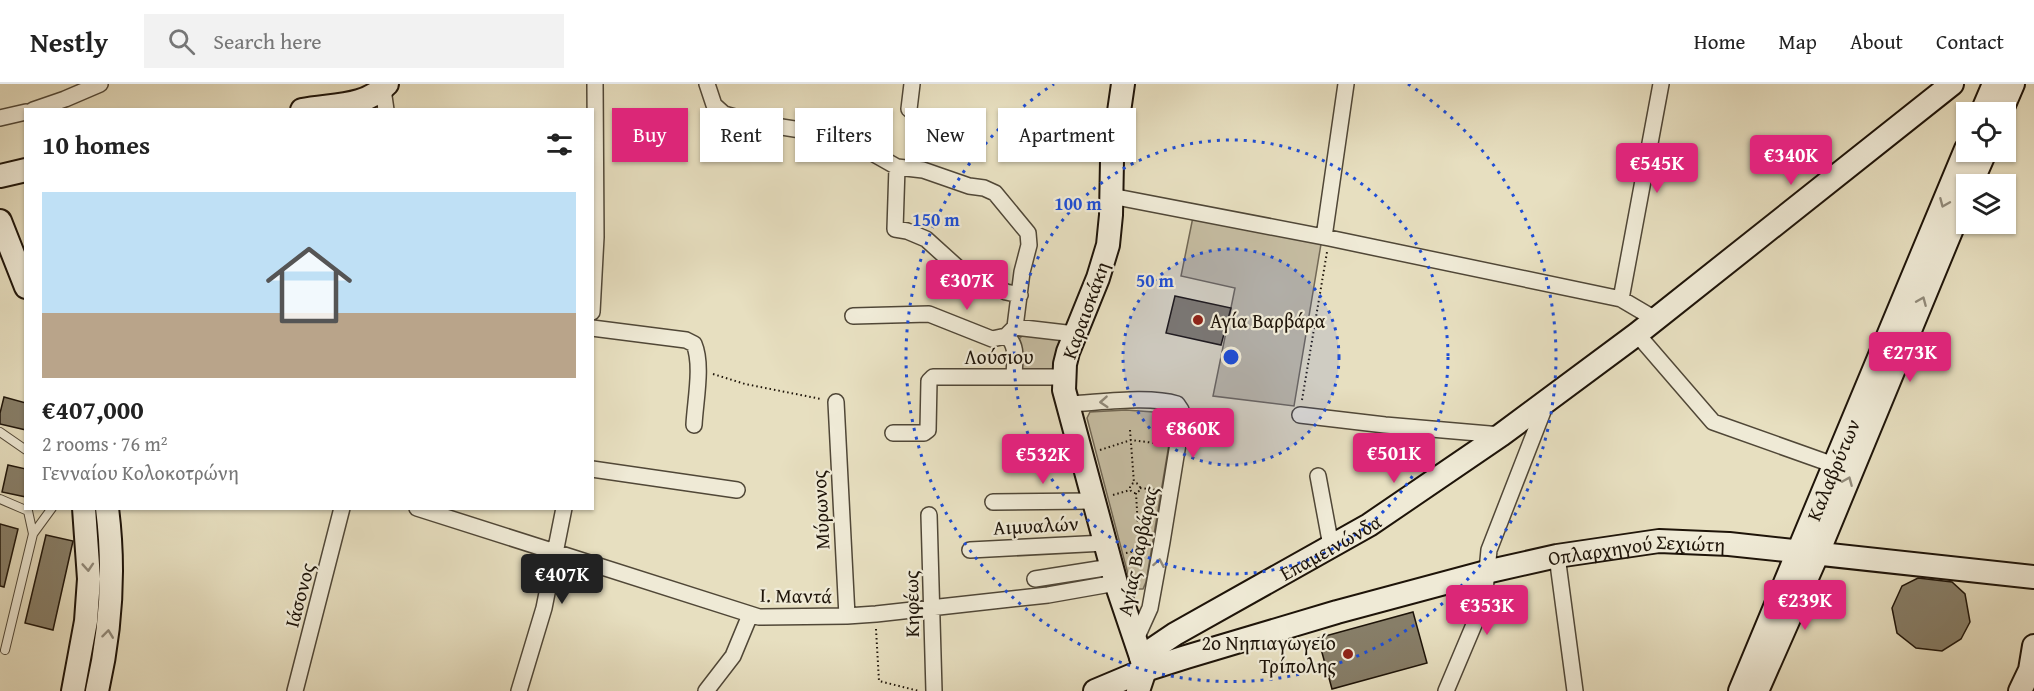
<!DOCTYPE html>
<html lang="en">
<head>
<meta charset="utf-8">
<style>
  body { margin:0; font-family:"Gentium Book Plus",serif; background:#f2f2f2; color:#222; height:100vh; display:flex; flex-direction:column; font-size:22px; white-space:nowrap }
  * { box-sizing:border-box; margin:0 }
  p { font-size:20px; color:#767676 }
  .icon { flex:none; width:33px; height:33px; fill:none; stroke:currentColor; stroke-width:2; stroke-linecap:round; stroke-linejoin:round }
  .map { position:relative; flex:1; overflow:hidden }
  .panel { position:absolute; left:24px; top:24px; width:570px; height:402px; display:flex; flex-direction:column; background:#fff; border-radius:0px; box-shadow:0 2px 4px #0004 }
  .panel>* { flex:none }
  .hud { position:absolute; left:612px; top:24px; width:570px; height:54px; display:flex; gap:12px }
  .controls { position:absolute; left:1956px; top:18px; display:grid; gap:12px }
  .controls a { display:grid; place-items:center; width:60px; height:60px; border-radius:0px; background:#fff; box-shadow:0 2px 4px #0004; font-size:30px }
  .price { position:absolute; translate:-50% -51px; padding:0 14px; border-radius:6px; background:#db2777; color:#fff; font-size:20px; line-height:39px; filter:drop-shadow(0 2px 3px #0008) }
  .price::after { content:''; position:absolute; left:50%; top:36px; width:18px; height:14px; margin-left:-9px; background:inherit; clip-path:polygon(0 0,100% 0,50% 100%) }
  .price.selected { background:#222; color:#fff }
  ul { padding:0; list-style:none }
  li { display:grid; align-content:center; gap:12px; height:318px; padding:0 18px }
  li+li { border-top:2px solid #e0e0e0 }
  li span { display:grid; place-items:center; height:186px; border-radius:0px; color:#555 }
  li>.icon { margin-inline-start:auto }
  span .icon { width:108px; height:108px; fill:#fffc; stroke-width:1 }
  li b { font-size:26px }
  h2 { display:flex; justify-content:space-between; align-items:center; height:72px; padding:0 18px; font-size:26px }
  .tag { padding:0 21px; border-radius:0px; background:#fff; box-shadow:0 2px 4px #0004; font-size:21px; line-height:54px }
  .tag.selected { background:#db2777; color:#fff }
  header { display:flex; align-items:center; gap:36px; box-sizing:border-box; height:84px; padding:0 30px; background:#fff; border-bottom:2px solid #e0e0e0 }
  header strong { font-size:28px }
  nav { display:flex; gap:33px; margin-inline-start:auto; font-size:21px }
  .search { width:420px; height:54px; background:#f2f2f2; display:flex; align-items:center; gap:15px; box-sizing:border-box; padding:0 21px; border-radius:0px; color:#767676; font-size:22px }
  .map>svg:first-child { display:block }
</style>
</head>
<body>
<header>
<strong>Nestly</strong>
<div class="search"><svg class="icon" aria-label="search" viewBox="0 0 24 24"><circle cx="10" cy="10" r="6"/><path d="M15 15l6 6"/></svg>Search here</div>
<nav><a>Home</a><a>Map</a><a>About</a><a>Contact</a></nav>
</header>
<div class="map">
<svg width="2034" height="607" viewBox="0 0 2034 607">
  <rect width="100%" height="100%" fill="#e7dfc0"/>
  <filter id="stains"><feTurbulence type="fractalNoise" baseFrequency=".00333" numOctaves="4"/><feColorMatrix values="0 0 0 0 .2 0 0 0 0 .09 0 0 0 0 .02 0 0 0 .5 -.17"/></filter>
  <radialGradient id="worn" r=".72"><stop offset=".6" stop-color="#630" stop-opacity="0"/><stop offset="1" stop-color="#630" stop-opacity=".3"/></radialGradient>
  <!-- green -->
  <path fill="#c5bca1" stroke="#726855" stroke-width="1.5" d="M1193 133 1321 160 1294 322 1213 312 1235 204 1181 192Z
    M1049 251 1058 253 1061 260 1056 288 1020 286 1018 280 1019 255 1022 252Z
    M1126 326 1167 329 1173 336 1146 498 1143 505H1137L1129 494 1087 334 1090 328Z"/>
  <!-- building -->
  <path fill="#877e68" stroke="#1e1409" stroke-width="1.5" d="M1175 212 1231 224 1221 261 1166 249Z
    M4 313 26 319V346L0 340V329Z
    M8 381 26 385V413L2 408Z
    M0 440 18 445 4 503 0 502Z
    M46 451 73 457 53 546 25 539Z
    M1918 494 1952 498 1965 510 1970 538 1961 555 1942 567 1916 564 1897 549 1892 524 1902 502Z
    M1413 528 1427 579 1332 605 1318 554Z"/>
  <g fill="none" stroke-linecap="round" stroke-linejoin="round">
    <defs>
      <path id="lane" d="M0 348 26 366
        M0 415 28 427 33 450
        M5 566 33 450 52 424"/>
      <path id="street" d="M707 0 714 21 724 30 756 39 826 50 851 57 897 83 923 86 969 102 984 104 995 109 1028 149 1029 161 1022 188 1015 243
        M383 5 386 26
        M909 25 912 0
        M33 26 65 15 100 0
        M0 34 26 28
        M897 83 895 145 907 147 926 155 957 183 1006 208 1020 211
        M1111 112 1329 154 1621 215 1655 235
        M1324 153 1346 0
        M1621 215 1661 0
        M592 228 596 153 595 0
        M853 232 929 230 992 255 1006 252 1015 243 1075 250
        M592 244 686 256 694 260C703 281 695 318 694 341
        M1637 250 1713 338 1834 381
        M1006 252C1019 261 1014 279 1014 293
        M836 318 847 532
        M1066 320C1097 319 1148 311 1177 320L1181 326 1182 335 1162 458 1150 524 1136 555
        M1300 331 1385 341 1501 351
        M893 349H924L928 346 929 297 933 293H1064
        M592 385 737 406
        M1318 392 1331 462
        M993 418 1093 417
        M417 424 759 533 847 532 876 530 1048 511 1116 499
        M929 431 934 607
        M970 466 1105 459
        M1557 472 1575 607
        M1035 495 1111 483
        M295 607 342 424
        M519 607 544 524 564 424
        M706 607 733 572 750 531
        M1446 607 1484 517 1489 466 1547 317"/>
      <g id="secondary">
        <path d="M1123 0 1112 76 1111 131 1108 161 1098 194 1068 268 1065 280 1064 306 1116 499 1141 573 1145 586 1138 607"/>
        <path d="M302 26C332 20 365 24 387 0"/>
        <path d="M1982 28 1994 0"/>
        <path d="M2001 28 2013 0"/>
        <path d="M0 92 26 86"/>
        <path d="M1971 100 1985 68"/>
        <path d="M0 137 26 203"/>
        <path id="s1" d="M1141 573 1175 550 1369 441 1501 351 1637 250 1952 0"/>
        <path d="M73 607 86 537 89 495 84 424"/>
        <path d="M97 607C111 546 115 486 107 424"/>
        <path id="s2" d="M1095 607 1145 586 1186 573 1337 528 1486 488 1557 472 1659 457 1729 460 2034 493"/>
        <path id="s3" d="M1740 607 1966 65"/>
        <path d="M1757 607 1817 471 1966 111"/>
        <path d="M2020 607 2030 586 2034 562"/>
      </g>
    </defs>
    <!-- lane casing -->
    <use href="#lane" stroke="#504737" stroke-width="10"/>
    <!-- street casing -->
    <use href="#street" stroke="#504737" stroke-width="18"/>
    <!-- secondary casing -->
    <use href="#secondary" stroke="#1e1409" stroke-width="26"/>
    <!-- path -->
    <path stroke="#1e1409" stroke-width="2" stroke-dasharray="1.5 3" stroke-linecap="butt" d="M713 290 745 300 821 315
      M1302 316 1327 168
      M1130 346 1134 399
      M1100 366 1131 356 1162 360
      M1130 404a5 5 0 1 1 10 0a5 5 0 1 1-10 0Z
      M1140 404 1156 406
      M1136 409 1140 477
      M1113 411 1130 406
      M1126 469 1140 466H1147
      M876 545 879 597 919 607"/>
    <!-- lane -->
    <use href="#lane" stroke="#efead6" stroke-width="8"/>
    <!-- street -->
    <use href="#street" stroke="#efead6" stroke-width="15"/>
    <!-- secondary -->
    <use href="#secondary" stroke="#efead6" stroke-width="22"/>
  </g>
  <!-- one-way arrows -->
  <defs><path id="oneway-chevron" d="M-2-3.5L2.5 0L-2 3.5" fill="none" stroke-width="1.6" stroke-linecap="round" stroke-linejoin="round" transform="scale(1.5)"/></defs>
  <g stroke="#918a7a">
    <use href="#oneway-chevron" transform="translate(1944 119) rotate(113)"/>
    <use href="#oneway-chevron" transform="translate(1922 217) rotate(-67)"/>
    <use href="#oneway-chevron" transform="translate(1104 318) rotate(176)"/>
    <use href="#oneway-chevron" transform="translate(1848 397) rotate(-67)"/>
    <use href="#oneway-chevron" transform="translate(1159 479) rotate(-80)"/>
    <use href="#oneway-chevron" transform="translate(88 483) rotate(86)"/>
    <use href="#oneway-chevron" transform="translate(108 550) rotate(-83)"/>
  </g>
  <!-- distance rings -->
  <circle cx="1231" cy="273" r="108" fill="#1d4ed8" fill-opacity=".12"/>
  <g fill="none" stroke="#1d4ed8" stroke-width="3" stroke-dasharray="3 6">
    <circle cx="1231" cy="273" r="108"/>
    <circle cx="1231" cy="273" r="217"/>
    <path d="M1408 0A325 325 0 1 1 1054 0"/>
  </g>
  <!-- markers -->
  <g fill="#8f2418" stroke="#efead6" stroke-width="2">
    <circle cx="1198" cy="236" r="6"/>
    <circle cx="1348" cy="570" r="6"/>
  </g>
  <g text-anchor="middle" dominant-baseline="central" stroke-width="4.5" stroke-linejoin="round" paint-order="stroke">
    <!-- street labels -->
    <g font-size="20" fill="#1e1409" stroke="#efead6">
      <text transform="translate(1085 226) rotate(-70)">Καραισκάκη</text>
      <text x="999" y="272">Λούσιου</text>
      <text stroke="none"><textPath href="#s3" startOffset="240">Καλαβρύτων</textPath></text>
      <text transform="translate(820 426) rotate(-93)">Μύρωνος</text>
      <text transform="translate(1036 441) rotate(-3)">Αιμυαλών</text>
      <text stroke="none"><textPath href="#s1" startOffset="219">Επαμεινώνδα</textPath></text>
      <text transform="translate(1137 467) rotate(-78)">Αγίας Βαρβάρας</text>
      <text stroke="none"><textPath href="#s2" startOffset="562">Οπλαρχηγού Σεχιώτη</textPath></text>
      <text transform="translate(299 511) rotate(-75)">Ιάσονος</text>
      <text transform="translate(796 511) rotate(1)">Ι. Μαντά</text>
      <text transform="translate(911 520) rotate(-91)">Κηφέως</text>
    </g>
    <!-- poi labels -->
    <g font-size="20" fill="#1e1409" stroke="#efead6" text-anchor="start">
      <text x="1210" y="236">Αγία Βαρβάρα</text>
      <text x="1336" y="558" text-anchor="end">2ο Νηπιαγωγείο<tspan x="1336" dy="23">Τρίπολης</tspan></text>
    </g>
  </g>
  <circle cx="1231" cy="273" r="9" fill="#1d4ed8" stroke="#efead6" stroke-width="3"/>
  <g font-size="18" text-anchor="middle" font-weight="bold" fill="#1d4ed8" stroke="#efead6" stroke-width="4.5" stroke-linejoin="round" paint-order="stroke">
    <text x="1078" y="126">100 m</text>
    <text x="936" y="142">150 m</text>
    <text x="1155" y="203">50 m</text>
  </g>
  <rect width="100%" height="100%" filter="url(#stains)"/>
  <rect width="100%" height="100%" fill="url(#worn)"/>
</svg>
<div class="controls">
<a><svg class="icon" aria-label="locate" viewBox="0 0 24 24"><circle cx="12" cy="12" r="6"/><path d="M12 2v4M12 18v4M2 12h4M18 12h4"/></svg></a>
<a><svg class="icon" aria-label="layers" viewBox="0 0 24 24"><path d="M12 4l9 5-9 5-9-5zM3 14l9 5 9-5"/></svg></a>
</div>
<b class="price" style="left:1791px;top:102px">€340K</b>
<b class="price" style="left:1657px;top:110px">€545K</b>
<b class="price" style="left:967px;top:227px">€307K</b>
<b class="price" style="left:1910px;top:299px">€273K</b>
<b class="price" style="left:1193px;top:375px">€860K</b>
<b class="price" style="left:1394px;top:400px">€501K</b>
<b class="price" style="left:1043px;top:401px">€532K</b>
<b class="price selected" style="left:562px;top:521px">€407K</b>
<b class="price" style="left:1805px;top:547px">€239K</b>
<b class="price" style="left:1487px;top:552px">€353K</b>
<div class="hud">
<a class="tag selected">Buy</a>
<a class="tag">Rent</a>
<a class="tag">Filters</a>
<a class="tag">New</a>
<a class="tag">Apartment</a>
</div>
<section class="panel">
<h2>10 homes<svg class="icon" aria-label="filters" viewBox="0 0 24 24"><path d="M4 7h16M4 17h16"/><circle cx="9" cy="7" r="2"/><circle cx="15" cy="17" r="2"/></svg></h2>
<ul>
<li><span style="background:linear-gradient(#bfe0f5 65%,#b9a48a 0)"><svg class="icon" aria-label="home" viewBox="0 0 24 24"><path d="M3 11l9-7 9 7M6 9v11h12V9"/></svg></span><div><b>€407,000</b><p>2 rooms · 76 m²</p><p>Γενναίου Κολοκοτρώνη</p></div></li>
</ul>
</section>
</div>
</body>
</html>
